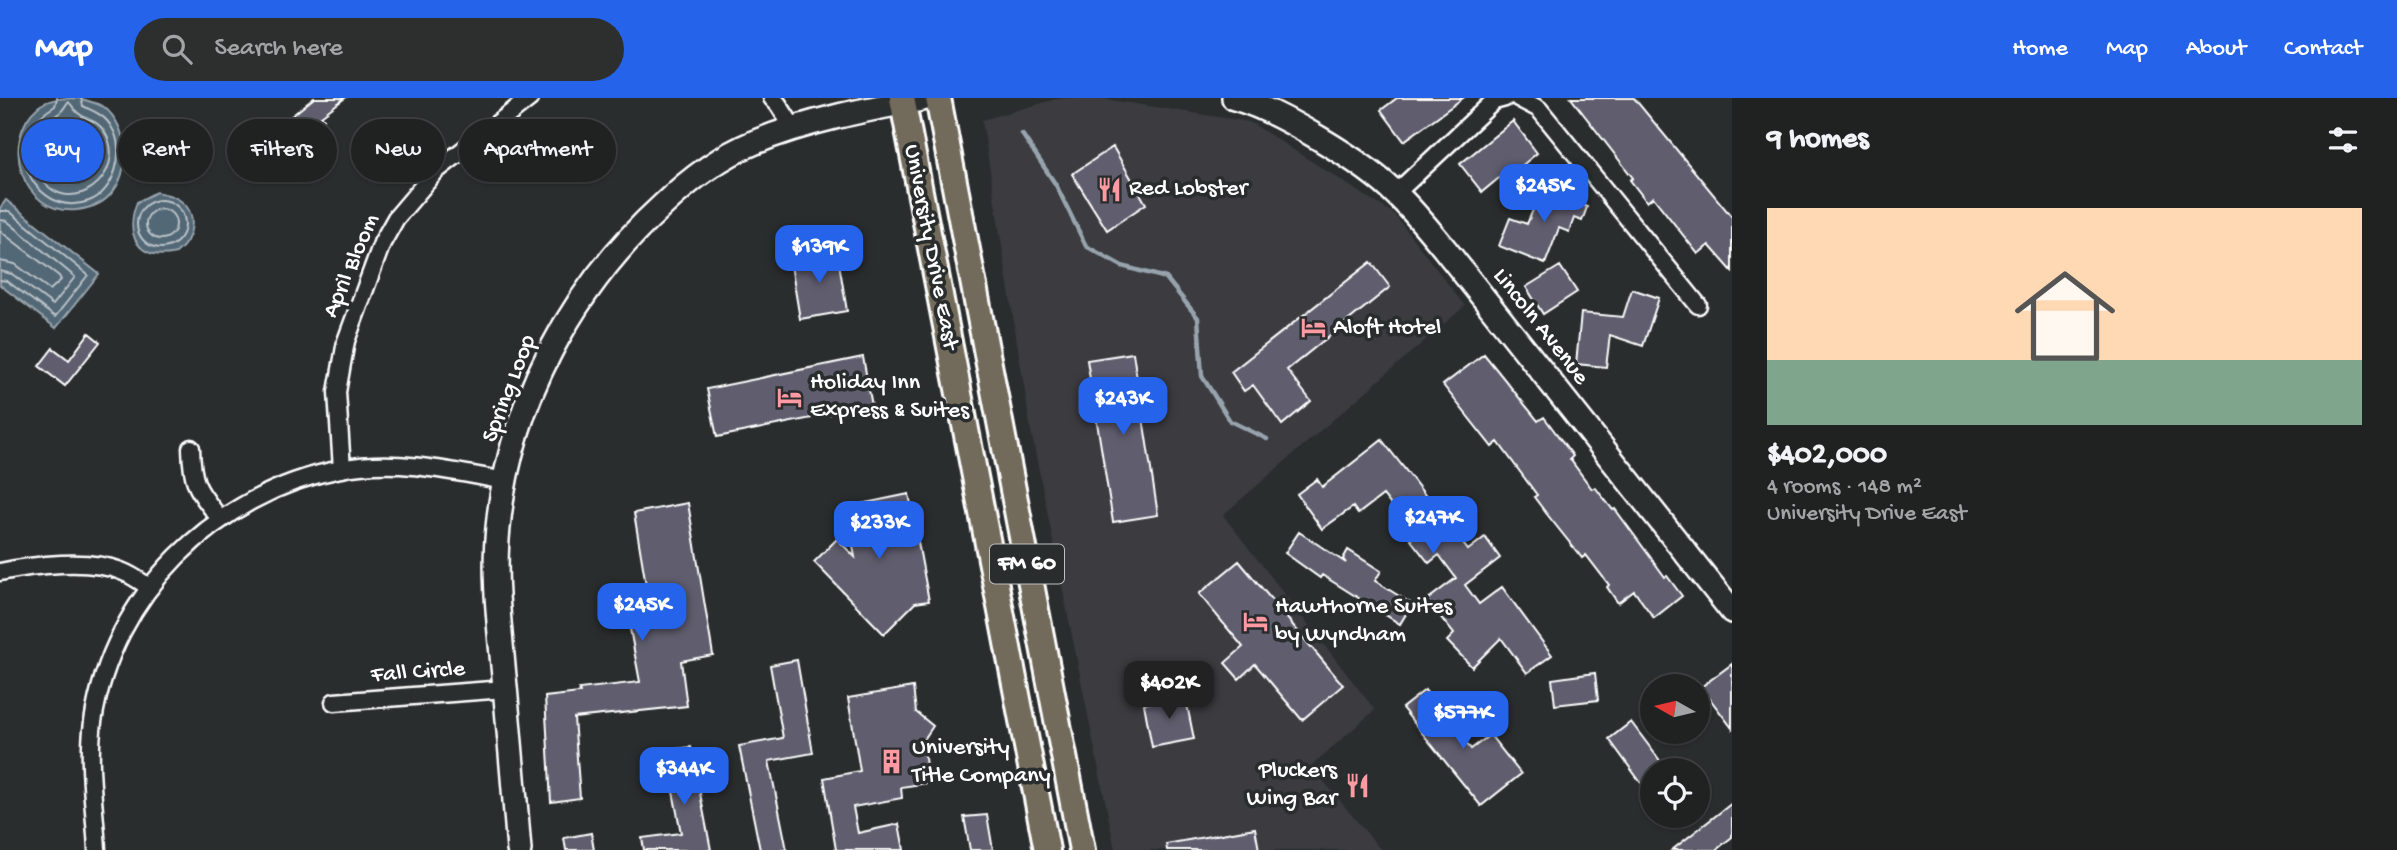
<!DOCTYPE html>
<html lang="en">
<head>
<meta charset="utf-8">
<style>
  body { margin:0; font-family:"Gochi Hand",sans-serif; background:#2d2f2f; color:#f1f3f6; height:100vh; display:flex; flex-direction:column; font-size:26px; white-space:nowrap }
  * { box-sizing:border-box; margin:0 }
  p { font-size:23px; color:#a2a4a5 }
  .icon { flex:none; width:38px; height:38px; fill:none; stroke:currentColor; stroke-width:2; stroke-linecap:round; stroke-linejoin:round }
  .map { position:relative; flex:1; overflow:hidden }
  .drawer { display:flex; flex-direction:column; background:#202222; width:665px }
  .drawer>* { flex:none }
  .banner { position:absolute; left:21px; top:21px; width:665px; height:63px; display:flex; gap:14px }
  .needle { width:46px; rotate:278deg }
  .tools { position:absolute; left:1640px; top:576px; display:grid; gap:14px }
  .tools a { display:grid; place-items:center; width:70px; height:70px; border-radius:50%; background:#202222; box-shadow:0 2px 5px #0004,0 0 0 2px #3d3f40; font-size:35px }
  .price { position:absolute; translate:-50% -60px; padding:0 16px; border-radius:14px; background:#2563eb; color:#fff; font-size:23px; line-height:46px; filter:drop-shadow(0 2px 4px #0008) }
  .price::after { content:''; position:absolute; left:50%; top:42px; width:21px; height:16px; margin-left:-10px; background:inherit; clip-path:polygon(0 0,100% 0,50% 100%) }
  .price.active { background:#222; color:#fff }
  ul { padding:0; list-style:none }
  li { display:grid; align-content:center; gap:14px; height:371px; padding:0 35px }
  li span { display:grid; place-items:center; height:217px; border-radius:0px; color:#555 }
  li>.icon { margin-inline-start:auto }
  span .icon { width:126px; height:126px; fill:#fffc; stroke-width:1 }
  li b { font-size:30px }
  h2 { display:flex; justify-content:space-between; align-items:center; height:84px; padding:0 35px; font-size:30px }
  .chip { padding:0 24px; border-radius:32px; background:#202222; box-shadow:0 2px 5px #0004,0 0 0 2px #3d3f40; font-size:24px; line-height:63px }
  .chip.active { background:#2563eb; color:#fff }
  header { display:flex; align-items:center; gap:42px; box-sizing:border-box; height:98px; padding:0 35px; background:#2563eb; color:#fff }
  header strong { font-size:33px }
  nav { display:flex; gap:38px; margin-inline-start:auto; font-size:24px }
  .search { width:490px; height:63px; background:#2d2f2f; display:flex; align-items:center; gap:18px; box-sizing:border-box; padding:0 24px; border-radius:38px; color:#a2a4a5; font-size:26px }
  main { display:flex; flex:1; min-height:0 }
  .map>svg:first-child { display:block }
</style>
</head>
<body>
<header>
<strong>Map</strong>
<div class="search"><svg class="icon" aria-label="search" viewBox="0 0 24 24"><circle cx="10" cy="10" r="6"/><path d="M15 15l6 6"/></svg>Search here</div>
<nav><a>Home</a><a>Map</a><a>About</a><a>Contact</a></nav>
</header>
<main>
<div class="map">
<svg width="1732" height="752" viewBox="0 0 1732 752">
  <rect width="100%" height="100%" fill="#2a2d2e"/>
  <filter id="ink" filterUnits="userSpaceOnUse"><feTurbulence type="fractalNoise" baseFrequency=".0143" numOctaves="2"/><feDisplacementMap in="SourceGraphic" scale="14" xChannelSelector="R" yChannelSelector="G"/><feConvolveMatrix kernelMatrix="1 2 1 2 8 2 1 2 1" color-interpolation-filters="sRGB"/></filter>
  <g filter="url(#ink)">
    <!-- built -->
    <path fill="#3a3b41" d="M1060 0H1098L1250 24 1394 116 1465 208 1223 417 1375 612 1311 668 1381 752H1115L1031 333 982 22Z"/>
    <!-- water -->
    <path fill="#536776" stroke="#98a4ad" stroke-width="2" d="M79 0C87 3 98 5 104 9 129 29 132 74 110 97 101 107 90 110 77 112 20 118 0 41 38 9 49 0 65 0 79 0Z
      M156 94C163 96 172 97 178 101 200 115 193 142 176 155 138 164 124 137 137 104Z
      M6 102 99 176 56 230 0 187V110Z"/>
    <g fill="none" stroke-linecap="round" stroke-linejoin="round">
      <!-- shore -->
      <path stroke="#bac2c8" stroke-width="2" d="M57 0 55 8C37 19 21 36 24 59 29 90 56 115 89 103 115 94 126 52 112 30 105 17 95 14 83 8L81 0
        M68 4C73 7 73 11 78 15 87 23 96 21 104 33 132 76 66 127 38 75 31 61 33 47 39 34 43 24 50 22 58 16 63 13 65 8 68 4Z
        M67 23C81 26 94 33 97 49 108 102 29 94 46 46 48 41 49 35 53 31 57 28 63 26 67 23Z
        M137 126a24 24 0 1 1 48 0a24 24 0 1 1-48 0Z
        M146 126a15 15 0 1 1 30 0a15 15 0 1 1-30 0Z
        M0 113H9L88 177 55 219 7 183 0 182
        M0 122 7 123 75 179 53 207 12 176 0 173
        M0 133 59 178 61 182 50 192 15 166 0 163"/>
      <!-- stream -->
      <path stroke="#98a4ad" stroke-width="4.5" d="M1022 36 1056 87 1086 148 1122 168 1166 180 1198 220 1202 278 1230 323 1267 341"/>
    </g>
    <!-- building -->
    <path fill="#605d6e" stroke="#fff" stroke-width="2" d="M314 0H345L321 18 324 21 258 74 244 56Z
      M1397 0H1463L1404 43 1381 12Z
      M1571 0H1634L1732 119V173L1709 147 1698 156 1653 99 1647 104 1630 82 1633 80Z
      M1513 23 1537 55 1513 75 1510 71 1482 94 1460 66Z
      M1113 49 1146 106 1107 132 1072 76Z
      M1555 85 1578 95 1575 104 1587 109 1582 123 1574 120 1569 134 1559 130 1545 166 1499 148 1510 120 1527 126 1542 91 1551 94Z
      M837 153 847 213 800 221 790 161Z
      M1371 164 1390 189 1287 272 1311 303 1282 327 1253 287 1244 293 1231 274Z
      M1560 168 1577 194 1543 216 1526 189Z
      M1632 191 1659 200 1643 248 1610 237 1606 269 1576 266 1581 215 1623 219Z
      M89 235 100 244 65 288 39 268 53 250 69 262Z
      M1133 255 1158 417 1113 424 1087 262Z
      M1484 256 1538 323 1544 319 1573 358 1570 361 1592 391 1595 389 1613 412 1615 411 1665 479 1667 478 1682 498 1654 520 1634 493 1618 505 1607 489 1609 487 1586 457 1582 460 1546 415 1534 399 1537 397 1498 344 1492 349 1443 287Z
      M863 259 872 308 717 339 707 291Z
      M1382 342 1468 452 1485 439 1500 460 1465 487 1479 506 1502 489 1552 557 1527 575 1501 540 1472 569 1447 543 1454 536 1427 502 1456 480 1439 457 1429 465 1410 441 1415 437 1383 397 1358 416 1353 409 1322 431 1297 396 1317 381 1322 389Z
      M909 396 929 503 915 505 884 536 814 464 837 441 855 459 846 409Z
      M688 405 713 557 681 563 687 608 574 620 580 700 551 704 545 599 580 595 579 591 640 584 627 515 650 511 634 415Z
      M1299 434 1346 465 1343 461 1348 452 1381 473 1375 483 1412 506 1400 526 1322 477 1320 480 1285 455Z
      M1239 463 1343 587 1302 622 1255 566 1239 581 1225 565 1243 549 1199 496Z
      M797 562 813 655 769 663 787 752H760L739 648 783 640 770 567Z
      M1732 566V630L1701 589Z
      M1595 575 1598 602 1555 607 1552 581Z
      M913 589 916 614 933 628 923 643 928 685 901 689 902 700 853 709 858 735 899 726 904 752H836L824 680 860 673 848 600Z
      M1425 592 1471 651 1490 637 1521 676 1481 708 1402 610Z
      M1185 597 1194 641 1152 649 1144 606Z
      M1631 624 1667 672H1652V700L1609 641Z
      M691 649 711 752H644L642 740 681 735 665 652Z
      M1732 705V739L1716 752H1672Z
      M987 717 993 752H970L964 719Z
      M1255 730 1259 752H1167L1166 746Z
      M591 735 594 752H566L564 740Z"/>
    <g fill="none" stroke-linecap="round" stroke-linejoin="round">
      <defs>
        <path id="street" d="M772 0 778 6 794 31
          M1518 0 1539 11 1698 207
          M1396 95 1494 3 1505 0
          M191 350C192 388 198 392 220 421
          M342 371 337 294 346 243 382 145 396 120 436 73 530 0
          M0 474C34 467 88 460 121 473 132 477 140 483 150 490
          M334 604 505 591
          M97 752C95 711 87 666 93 624 112 496 215 395 341 371 395 360 452 373 505 383"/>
        <path id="secondary" d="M1234 0C1276 11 1366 65 1397 97 1414 113 1429 132 1444 150L1732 513
          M519 752C514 690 509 629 503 568 499 522 493 476 498 430 509 307 571 191 662 108 688 83 719 59 753 45 808 22 869 11 927 0"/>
        <path id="primary" d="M902 0 1047 752
          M938 0 1082 752"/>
      </defs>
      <!-- street casing -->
      <use href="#street" stroke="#fff" stroke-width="21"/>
      <!-- secondary casing -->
      <use href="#secondary" stroke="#fff" stroke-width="28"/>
      <!-- primary casing -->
      <use href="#primary" stroke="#fff" stroke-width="30"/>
      <!-- street -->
      <use href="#street" stroke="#2a2d2e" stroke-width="16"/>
      <!-- secondary -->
      <use href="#secondary" stroke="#2a2d2e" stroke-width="23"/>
      <!-- primary -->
      <use href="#primary" stroke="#726b5a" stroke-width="24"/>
    </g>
  </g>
  <!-- icons -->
  <defs>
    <symbol id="restaurant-bare" viewBox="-9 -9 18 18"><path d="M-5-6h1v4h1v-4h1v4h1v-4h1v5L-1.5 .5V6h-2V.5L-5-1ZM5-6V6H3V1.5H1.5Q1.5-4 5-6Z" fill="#ff9aa2" stroke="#2a2d2e" stroke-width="2.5" paint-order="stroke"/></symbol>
    <symbol id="hotel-bare" viewBox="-9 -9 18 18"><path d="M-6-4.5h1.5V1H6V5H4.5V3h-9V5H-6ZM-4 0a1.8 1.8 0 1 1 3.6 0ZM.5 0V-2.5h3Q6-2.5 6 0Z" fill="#ff9aa2" stroke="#2a2d2e" stroke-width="2.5" paint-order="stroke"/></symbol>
    <symbol id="building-bare" viewBox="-9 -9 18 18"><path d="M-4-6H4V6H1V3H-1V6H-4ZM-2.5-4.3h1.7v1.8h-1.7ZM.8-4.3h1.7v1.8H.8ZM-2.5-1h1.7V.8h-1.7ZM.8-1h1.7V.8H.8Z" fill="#ff9aa2" stroke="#2a2d2e" stroke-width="2.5" paint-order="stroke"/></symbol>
  </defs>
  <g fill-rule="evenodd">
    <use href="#restaurant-bare" x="1092" y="74" width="35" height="35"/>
    <use href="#hotel-bare" x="1296" y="212" width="35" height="35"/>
    <use href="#hotel-bare" x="772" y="282" width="35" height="35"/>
    <use href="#hotel-bare" x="1238" y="506" width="35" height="35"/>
    <use href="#building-bare" x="874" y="646" width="35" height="35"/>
    <use href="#restaurant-bare" x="1340" y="670" width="35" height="35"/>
  </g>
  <g text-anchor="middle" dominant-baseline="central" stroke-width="7" stroke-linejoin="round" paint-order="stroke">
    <!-- shield labels -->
    <rect fill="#2a2d2e" stroke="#bfc0c0" stroke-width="2" x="990" y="446.5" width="74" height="39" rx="5"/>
    <g font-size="23" font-weight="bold" fill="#fff">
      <text x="1027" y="466">FM 60</text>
    </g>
    <!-- poi labels -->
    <g font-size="24" fill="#fff" stroke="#2a2d2e" text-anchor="start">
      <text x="1129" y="91">Red Lobster</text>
      <text x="1333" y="230">Aloft Hotel</text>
      <text x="810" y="285">Holiday Inn<tspan x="810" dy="28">Express &amp; Suites</tspan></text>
      <text x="1275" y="509">Hawthorne Suites<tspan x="1275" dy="28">by Wyndham</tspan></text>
      <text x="912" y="650">University<tspan x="912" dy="28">Title Company</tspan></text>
      <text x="1337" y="673" text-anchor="end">Pluckers<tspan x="1337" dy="28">Wing Bar</tspan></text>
    </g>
    <!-- street labels -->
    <g font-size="24" fill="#fff" stroke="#2a2d2e">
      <text transform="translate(930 149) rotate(79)">University Drive East</text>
      <text transform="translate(352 168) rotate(-67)">April Bloom</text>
      <text transform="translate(1540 229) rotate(52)">Lincoln Avenue</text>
      <text transform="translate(510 291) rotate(-69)">Spring Loop</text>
      <text transform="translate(418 575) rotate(-4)">Fall Circle</text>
    </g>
  </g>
</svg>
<div class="tools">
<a><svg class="needle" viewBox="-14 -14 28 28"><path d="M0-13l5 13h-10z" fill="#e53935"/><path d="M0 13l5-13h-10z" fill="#a2a4a5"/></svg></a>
<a><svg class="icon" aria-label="locate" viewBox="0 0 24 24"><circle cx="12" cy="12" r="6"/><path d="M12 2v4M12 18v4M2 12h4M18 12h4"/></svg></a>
</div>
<b class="price" style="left:1544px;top:126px">$245K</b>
<b class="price" style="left:819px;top:187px">$139K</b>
<b class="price" style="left:1123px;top:339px">$243K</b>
<b class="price" style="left:1433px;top:458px">$247K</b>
<b class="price" style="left:879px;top:463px">$233K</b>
<b class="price" style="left:642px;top:545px">$245K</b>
<b class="price active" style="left:1169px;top:623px">$402K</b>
<b class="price" style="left:1463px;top:653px">$577K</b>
<b class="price" style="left:684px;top:709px">$344K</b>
<div class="banner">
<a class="chip active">Buy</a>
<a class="chip">Rent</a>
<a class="chip">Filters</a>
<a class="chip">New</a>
<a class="chip">Apartment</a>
</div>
</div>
<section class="drawer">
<h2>9 homes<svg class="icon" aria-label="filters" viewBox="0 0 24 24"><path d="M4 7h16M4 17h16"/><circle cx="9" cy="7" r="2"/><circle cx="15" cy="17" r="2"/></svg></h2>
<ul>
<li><span style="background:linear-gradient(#ffd9b3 70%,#7fa58c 0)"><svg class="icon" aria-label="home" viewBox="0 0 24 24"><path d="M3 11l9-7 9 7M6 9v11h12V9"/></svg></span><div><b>$402,000</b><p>4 rooms · 148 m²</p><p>University Drive East</p></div></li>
</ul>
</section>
</main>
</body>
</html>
